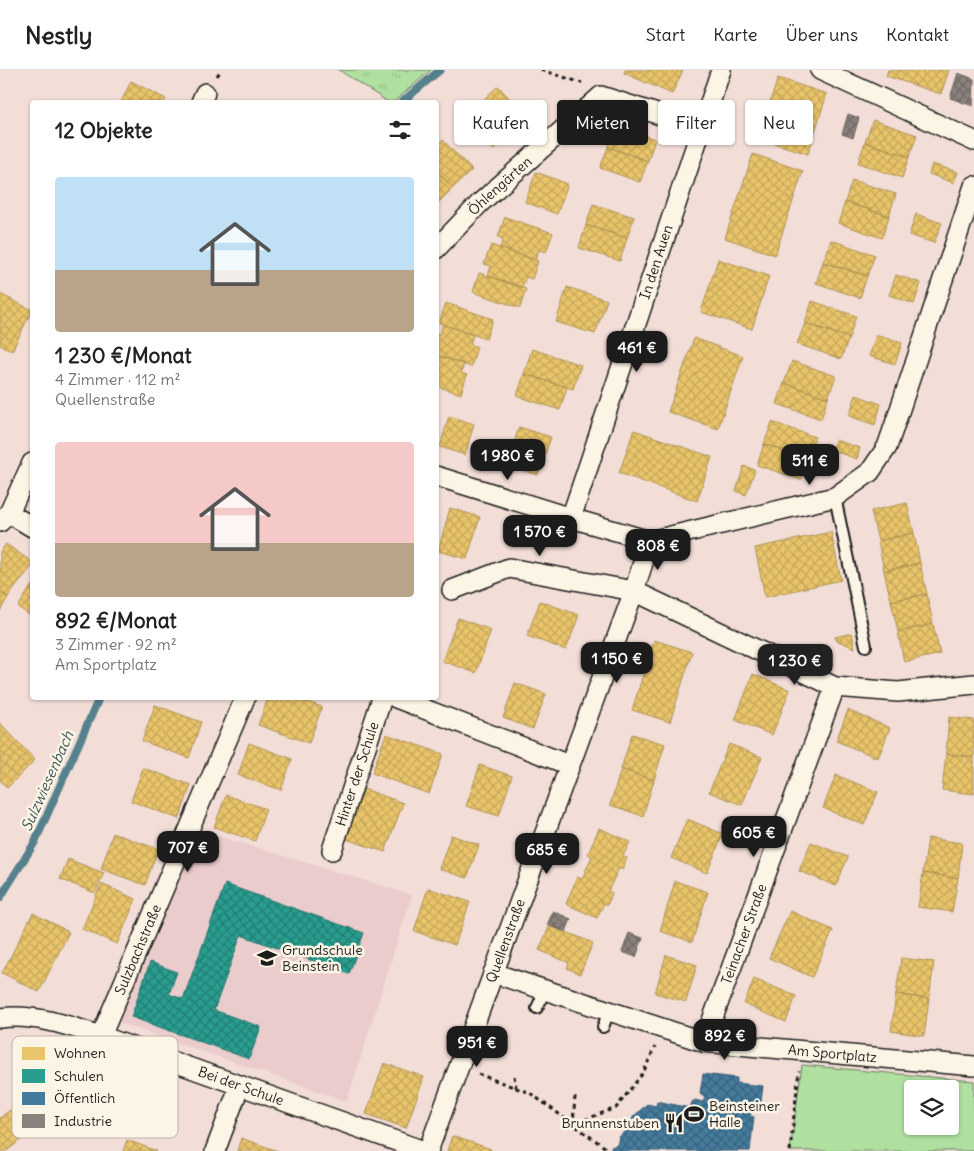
<!DOCTYPE html>
<html lang="de">
<head>
<meta charset="utf-8">
<style>
  body { margin:0; font-family:Delius,sans-serif; background:#f2f2f2; color:#222; height:100vh; display:flex; flex-direction:column; font-size:19px; white-space:nowrap }
  * { box-sizing:border-box; margin:0 }
  p { font-size:16px; color:#767676 }
  .icon { flex:none; width:28px; height:28px; fill:none; stroke:currentColor; stroke-width:2; stroke-linecap:round; stroke-linejoin:round }
  .map { position:relative; flex:1; overflow:hidden }
  .details { position:absolute; left:30px; top:30px; width:409px; height:600px; display:flex; flex-direction:column; background:#fff; border-radius:5px; box-shadow:0 1px 4px #0004 }
  .details>* { flex:none }
  .banner { position:absolute; left:454px; top:30px; width:445px; height:45px; display:flex; gap:10px }
  .tools { position:absolute; left:904px; top:1010px; display:grid; gap:10px }
  .tools a { display:grid; place-items:center; width:55px; height:55px; border-radius:5px; background:#fff; box-shadow:0 1px 4px #0004; font-size:25px }
  .price { position:absolute; translate:-50% -42px; padding:0 11px; border-radius:10px; background:#1c1c1c; color:#fff; font-size:16px; line-height:32px; filter:drop-shadow(0 1px 2px #0008) }
  .price::after { content:''; position:absolute; left:50%; top:30px; width:15px; height:11px; margin-left:-8px; background:inherit; clip-path:polygon(0 0,100% 0,50% 100%) }
  .price.active { background:#222; color:#fff }
  ul { padding:0; list-style:none }
  li { display:grid; align-content:center; gap:10px; height:265px; padding:0 25px }
  li span { display:grid; place-items:center; height:155px; border-radius:5px; color:#555 }
  li>.icon { margin-inline-start:auto }
  span .icon { width:90px; height:90px; fill:#fffc; stroke-width:1 }
  li b { font-size:21px }
  h2 { display:flex; justify-content:space-between; align-items:center; height:60px; padding:0 25px; font-size:21px }
  .chip { padding:0 18px; border-radius:5px; background:#fff; box-shadow:0 1px 4px #0004; font-size:18px; line-height:45px }
  .chip.active { background:#1c1c1c; color:#fff }
  header { display:flex; align-items:center; gap:30px; box-sizing:border-box; height:70px; padding:0 25px; background:#fff; border-bottom:1px solid #e0e0e0 }
  header strong { font-size:24px }
  nav { display:flex; gap:28px; margin-inline-start:auto; font-size:18px }
  .map>svg:first-child { display:block }
</style>
</head>
<body>
<header>
<strong>Nestly</strong>
<nav><a>Start</a><a>Karte</a><a>Über uns</a><a>Kontakt</a></nav>
</header>
<div class="map">
<svg width="974" height="1081" viewBox="0 0 974 1081">
  <defs>
    <pattern id="grass-tufts" width="24" height="20" patternUnits="userSpaceOnUse" patternTransform="scale(1.25)"><rect width="24" height="20" fill="#afe0a0"/><path d="M3 7l-1-3M5 7V3M7 7l1-3M15 17l-1-3M17 17v-4M19 17l1-3" fill="none" stroke="#96c089"/></pattern>
    <pattern id="homes-cross-hatch" width="8" height="8" patternUnits="userSpaceOnUse" patternTransform="scale(1.25)"><rect width="8" height="8" fill="#e9c46a"/><path d="M0 0l8 8M0 8l8-8" fill="none" stroke="#c7a85b"/></pattern>
    <pattern id="schools-cross-hatch" width="8" height="8" patternUnits="userSpaceOnUse" patternTransform="scale(1.25)"><rect width="8" height="8" fill="#2a9d8f"/><path d="M0 0l8 8M0 8l8-8" fill="none" stroke="#237f74"/></pattern>
    <pattern id="public-cross-hatch" width="8" height="8" patternUnits="userSpaceOnUse" patternTransform="scale(1.25)"><rect width="8" height="8" fill="#457b9d"/><path d="M0 0l8 8M0 8l8-8" fill="none" stroke="#39647f"/></pattern>
    <pattern id="industry-cross-hatch" width="8" height="8" patternUnits="userSpaceOnUse" patternTransform="scale(1.25)"><rect width="8" height="8" fill="#8a817c"/><path d="M0 0l8 8M0 8l8-8" fill="none" stroke="#706965"/></pattern>
  </defs>
  <rect width="100%" height="100%" fill="#f2ddd7"/>
  <filter id="ink" filterUnits="userSpaceOnUse"><feTurbulence type="fractalNoise" baseFrequency=".02" numOctaves="2"/><feDisplacementMap in="SourceGraphic" scale="10" xChannelSelector="R" yChannelSelector="G"/><feConvolveMatrix kernelMatrix="1 2 1 2 8 2 1 2 1" color-interpolation-filters="sRGB"/></filter>
  <g filter="url(#ink)">
    <!-- built -->
    <path fill="#ebcccd" d="M195 759 412 825 347 1031 114 951Z"/>
    <!-- grass -->
    <path fill="url(#grass-tufts)" stroke="#667e5e" d="M339 0H431L394 32H388Z"/>
    <!-- pitch -->
    <path fill="#afe0a0" stroke="#667e5e" fill-rule="evenodd" d="M802 995 974 1011V1081H790ZM912 1019H950V1056H912Z"/>
    <!-- homes -->
    <path fill="url(#homes-cross-hatch)" stroke="#ac9253" d="M625 0H683L672 24 624 3Z
      M888 0H949L941 24 886 6Z
      M778 8 827 24 808 84 758 68Z
      M131 11 166 29 164 32H121Z
      M498 16 527 47 494 80 464 48Z
      M873 50 917 65 909 87 865 72Z
      M615 55 655 69 648 91 608 77Z
      M443 70 472 100 453 118 436 100V76Z
      M865 72 909 87 902 108 858 93Z
      M608 77 648 91 640 112 600 98Z
      M753 84 803 101 775 185 725 168Z
      M932 94 958 102 954 113 929 104Z
      M436 100 453 118 436 135Z
      M536 102 568 114 557 144 525 132Z
      M852 110 896 124 889 146 845 132Z
      M845 132 889 146 882 168 838 153Z
      M593 134 634 147 627 168 586 155Z
      M916 144 942 153 934 173 909 165Z
      M505 147 553 163 546 182 539 180 535 190 500 178 503 169 498 167Z
      M586 155 627 168 620 191 579 178Z
      M831 170 875 185 867 206 823 192Z
      M491 175 538 191 532 209 526 207 522 217 488 206 491 196 484 194Z
      M718 189 769 206 752 259 701 242Z
      M823 192 867 206 860 228 816 213Z
      M479 203 526 219 520 238 473 222Z
      M896 205 921 213 914 234 889 225Z
      M567 217 607 230 595 264 556 252Z
      M0 224 32 240 12 281 0 275Z
      M812 231 856 246 849 268 805 253Z
      M446 233 493 249 486 269 439 253Z
      M805 253 849 268 841 289 797 274Z
      M443 254 473 265 470 274 477 277 471 297 436 285V263L440 264Z
      M876 265 902 273 895 294 869 286Z
      M694 268 743 286 718 359 668 342Z
      M532 279 581 295 573 319 524 304Z
      M436 285 464 294 461 303 467 305 461 324 436 316Z
      M792 291 836 306 828 328 784 313Z
      M524 304 567 317 560 340 517 326Z
      M784 313 828 328 821 349 777 334Z
      M856 325 881 334 875 355 849 346Z
      M449 346 474 354 465 385 440 377Z
      M772 352 815 367 808 389 764 374Z
      M519 357 551 367 538 405 507 395Z
      M634 360 712 387 697 431 619 403Z
      M835 370 860 378 857 389 831 380Z
      M764 374 808 389 801 410 757 395Z
      M744 396 755 400 746 425 736 421Z
      M907 433 914 463 878 471 871 441Z
      M450 438 480 447 467 489 438 481Z
      M831 462 841 510 765 527 755 478Z
      M914 463 920 493 884 501 878 471Z
      M6 474 32 492V496L8 527 0 522V482Z
      M920 493 927 524 891 531 884 501Z
      M32 515V547L18 537Z
      M0 522 8 527 0 541Z
      M927 524 933 554 898 562 891 531Z
      M540 531 579 545 566 580 527 566Z
      M458 548 491 560 476 603 442 591Z
      M933 554 940 584 904 592 898 562Z
      M852 563 855 578 836 570 835 567Z
      M654 570 692 582 670 652 632 640Z
      M753 604 790 620 772 665 735 650Z
      M515 613 546 624 533 659 503 648Z
      M268 628H295L322 637 309 673 258 655Z
      M155 635 201 652 189 688 142 671Z
      M848 640 890 658 878 688 836 671Z
      M949 647 974 650V687L946 684Z
      M0 653 35 690 7 718 0 710Z
      M386 664 443 684 429 724 372 703Z
      M632 664 665 674 654 710 621 699Z
      M249 673 292 689 281 720 238 705Z
      M729 674 762 687 742 735 709 722Z
      M946 684 974 687V724L942 720Z
      M480 695 512 706 499 746 466 736Z
      M143 698 191 715 179 749 131 731Z
      M621 699 654 710 643 746 610 735Z
      M836 705 878 722 864 755 823 738Z
      M364 719 403 733 385 782 346 769Z
      M226 725 266 739 255 771 214 757Z
      M687 749 723 764 707 803 671 788Z
      M599 758 630 772 623 786 627 788 622 800 619 798 608 821 612 823 607 835 604 833 597 848 566 834 577 807 582 809 592 786 588 784Z
      M113 763 158 779 145 815 101 799Z
      M451 765 479 775 467 808 439 799Z
      M928 768 962 773 958 808 923 803Z
      M811 772 848 787 836 816 799 801Z
      M68 789 104 803 95 823 60 809Z
      M923 803 958 808 952 842 918 837Z
      M675 811 708 822 692 872 660 861Z
      M101 814 136 829 117 874 82 859Z
      M428 818 470 832 455 875 414 861Z
      M790 841 833 860 812 907 769 888Z
      M33 843 69 862 39 922 2 903Z
      M550 855 593 873 580 904 567 898 569 893 539 880Z
      M666 885 697 895 686 932 655 923Z
      M901 888 934 892 929 929 896 924Z
      M754 909 796 926 786 952 744 934Z
      M896 924 929 929 924 966 891 961Z
      M384 993 424 1007 406 1058 366 1044Z
      M34 1021 52 1044 7 1081H0V1048Z
      M452 1066 491 1079 490 1081H447Z
      M241 1068 278 1081H237Z
      M127 1070 157 1081H123Z"/>
    <!-- schools -->
    <path fill="url(#schools-cross-hatch)" stroke="#26766c" d="M225 814 364 863 349 904 241 865 214 940 261 957 249 989 131 947 150 892 177 902 169 924 183 929Z"/>
    <!-- public -->
    <path fill="url(#public-cross-hatch)" stroke="#395e76" d="M703 1004 737 1008V1013L763 1016 760 1039 753 1038 750 1046 754 1047 750 1081H611V1077L617 1075 619 1067 631 1056 633 1047 647 1034 656 1036 657 1031 690 1038 692 1032 695 1030 703 1032 705 1027 700 1023Z"/>
    <!-- industry -->
    <path fill="url(#industry-cross-hatch)" stroke="#69635f" d="M958 3 974 9 973 36 950 28Z
      M848 44 859 48 853 68 842 64Z
      M553 841 571 849 566 862 547 855Z
      M629 863 643 868 636 887 622 882Z"/>
    <g fill="none" stroke-linecap="round" stroke-linejoin="round">
      <!-- stream -->
      <path stroke="#54818d" stroke-width="8" d="M402 32 440 0
        M0 828 35 772 99 628"/>
      <defs>
        <path id="lane" d="M835 427 866 576
          M537 938 545 920
          M603 957 609 941"/>
        <g id="street">
          <path d="M721 0 571 448 650 471 835 427 870 402 887 377 897 348 974 116"/>
          <path d="M820 0 974 71"/>
          <path d="M201 32 205 23"/>
          <path id="s1" d="M436 179 480 133 601 26 701 58"/>
          <path d="M436 406 571 448"/>
          <path d="M9 443 32 457"/>
          <path d="M0 452 9 443 32 393"/>
          <path d="M452 520 509 498 634 521 835 617 898 622 974 614"/>
          <path d="M396 628 569 695"/>
          <path id="s2" d="M332 780 382 628"/>
          <path id="s3" d="M493 903 704 972 974 996"/>
          <path id="s4" d="M0 948C33 943 70 956 101 966L424 1081"/>
          <path id="s5" d="M101 966 245 628"/>
          <path id="s6" d="M704 972 835 617"/>
          <path d="M215 1081 240 1015"/>
          <path id="s7" d="M428 1081 634 521 650 471"/>
        </g>
      </defs>
      <!-- lane casing -->
      <use href="#lane" stroke="#1c1c1c" stroke-width="14"/>
      <!-- street casing -->
      <use href="#street" stroke="#1c1c1c" stroke-width="22"/>
      <!-- path -->
      <path stroke="#1c1c1c" stroke-width="3" stroke-dasharray="4 4" stroke-linecap="butt" d="M541 0 582 13
        M217 6 221 0
        M478 1004 530 1023 610 1081
        M514 1006 516 1017
        M575 1027 573 1054 616 1038 643 1003 655 977
        M790 1081 799 1001"/>
      <!-- lane -->
      <use href="#lane" stroke="#fcf5e5" stroke-width="10"/>
      <!-- street -->
      <use href="#street" stroke="#fcf5e5" stroke-width="19"/>
    </g>
  </g>
  <!-- icons -->
  <defs>
    <symbol id="school-bare" viewBox="-9 -9 18 18"><path d="M0-5L7-2L0 1L-7-2ZM-4 1L0 2.5L4 1V4Q0 6-4 4Z" fill="#1c1c1c" stroke="#fcf5e5" stroke-width="2.5" paint-order="stroke"/></symbol>
    <symbol id="stadium-bare" viewBox="-9 -9 18 18"><path d="M0-5a6.5 5 0 1 0 0 10a6.5 5 0 1 0 0-10ZM-3.5-1.8h7v3.6h-7Z" fill="#1c1c1c" stroke="#fcf5e5" stroke-width="2.5" paint-order="stroke"/></symbol>
    <symbol id="restaurant-bare" viewBox="-9 -9 18 18"><path d="M-5-6h1v4h1v-4h1v4h1v-4h1v5L-1.5 .5V6h-2V.5L-5-1ZM5-6V6H3V1.5H1.5Q1.5-4 5-6Z" fill="#1c1c1c" stroke="#fcf5e5" stroke-width="2.5" paint-order="stroke"/></symbol>
  </defs>
  <g fill-rule="evenodd">
    <use href="#school-bare" x="253" y="874" width="28" height="28"/>
    <use href="#stadium-bare" x="680" y="1030" width="28" height="28"/>
    <use href="#restaurant-bare" x="660" y="1039" width="28" height="28"/>
  </g>
  <g text-anchor="middle" dominant-baseline="central" stroke-width="5" stroke-linejoin="round" paint-order="stroke">
    <!-- street labels -->
    <g font-size="14" fill="#1c1c1c" stroke="#fcf5e5">
      <text stroke="none"><textPath href="#s1" startOffset="90">Öhlengärten</textPath></text>
      <text transform="translate(656 192) rotate(-72)">In den Auen</text>
      <text stroke="none"><textPath href="#s2" startOffset="80">Hinter der Schule</textPath></text>
      <text stroke="none"><textPath href="#s6" startOffset="115">Teinacher Straße</textPath></text>
      <text stroke="none"><textPath href="#s7" startOffset="224">Quellenstraße</textPath></text>
      <text stroke="none"><textPath href="#s5" startOffset="94">Sulzbachstraße</textPath></text>
      <text stroke="none"><textPath href="#s3" startOffset="351">Am Sportplatz</textPath></text>
      <text stroke="none"><textPath href="#s4" startOffset="252">Bei der Schule</textPath></text>
    </g>
    <!-- poi labels -->
    <g font-size="14" fill="#1c1c1c" stroke="#fcf5e5" text-anchor="start">
      <text x="282" y="880">Grundschule<tspan x="282" dy="16">Beinstein</tspan></text>
      <text x="709" y="1036">Beinsteiner<tspan x="709" dy="16">Halle</tspan></text>
      <text x="659" y="1053" text-anchor="end">Brunnenstuben</text>
    </g>
    <!-- water labels -->
    <g font-size="15" font-style="italic" fill="#3d575e" stroke="#fcf5e5">
      <text transform="translate(47 711) rotate(-66)">Sulzwiesenbach</text>
    </g>
  </g>
  <!-- legend -->
  <rect x="12" y="966" width="166" height="102" rx="8" fill="#fcf5e5" stroke="#b9b4a9" stroke-width="1"/>
  <rect x="22" y="977" width="23" height="13" fill="#e9c46a"/>
  <rect x="22" y="999" width="23" height="14" fill="#2a9d8f"/>
  <rect x="22" y="1022" width="23" height="13" fill="#457b9d"/>
  <rect x="22" y="1044" width="23" height="14" fill="#8a817c"/>
  <g font-size="14" fill="#1c1c1c">
    <text x="54" y="988">Wohnen</text>
    <text x="54" y="1011">Schulen</text>
    <text x="54" y="1033">Öffentlich</text>
    <text x="54" y="1056">Industrie</text>
  </g>
</svg>
<div class="tools">
<a><svg class="icon" aria-label="layers" viewBox="0 0 24 24"><path d="M12 4l9 5-9 5-9-5zM3 14l9 5 9-5"/></svg></a>
</div>
<b class="price" style="left:637px;top:303px">461 €</b>
<b class="price" style="left:508px;top:411px">1 980 €</b>
<b class="price" style="left:810px;top:416px">511 €</b>
<b class="price" style="left:540px;top:487px">1 570 €</b>
<b class="price" style="left:658px;top:501px">808 €</b>
<b class="price" style="left:617px;top:614px">1 150 €</b>
<b class="price active" style="left:795px;top:616px">1 230 €</b>
<b class="price" style="left:754px;top:788px">605 €</b>
<b class="price" style="left:188px;top:803px">707 €</b>
<b class="price" style="left:547px;top:805px">685 €</b>
<b class="price" style="left:725px;top:991px">892 €</b>
<b class="price" style="left:477px;top:998px">951 €</b>
<div class="banner">
<a class="chip">Kaufen</a>
<a class="chip active">Mieten</a>
<a class="chip">Filter</a>
<a class="chip">Neu</a>
</div>
<section class="details">
<h2>12 Objekte<svg class="icon" aria-label="filters" viewBox="0 0 24 24"><path d="M4 7h16M4 17h16"/><circle cx="9" cy="7" r="2"/><circle cx="15" cy="17" r="2"/></svg></h2>
<ul>
<li><span style="background:linear-gradient(#bfe0f5 60%,#b9a48a 0)"><svg class="icon" aria-label="home" viewBox="0 0 24 24"><path d="M3 11l9-7 9 7M6 9v11h12V9"/></svg></span><div><b>1 230 €/Monat</b><p>4 Zimmer · 112 m²</p><p>Quellenstraße</p></div></li>
<li><span style="background:linear-gradient(#f6c9c9 65%,#b9a48a 0)"><svg class="icon" aria-label="home" viewBox="0 0 24 24"><path d="M3 11l9-7 9 7M6 9v11h12V9"/></svg></span><div><b>892 €/Monat</b><p>3 Zimmer · 92 m²</p><p>Am Sportplatz</p></div></li>
</ul>
</section>
</div>
</body>
</html>
